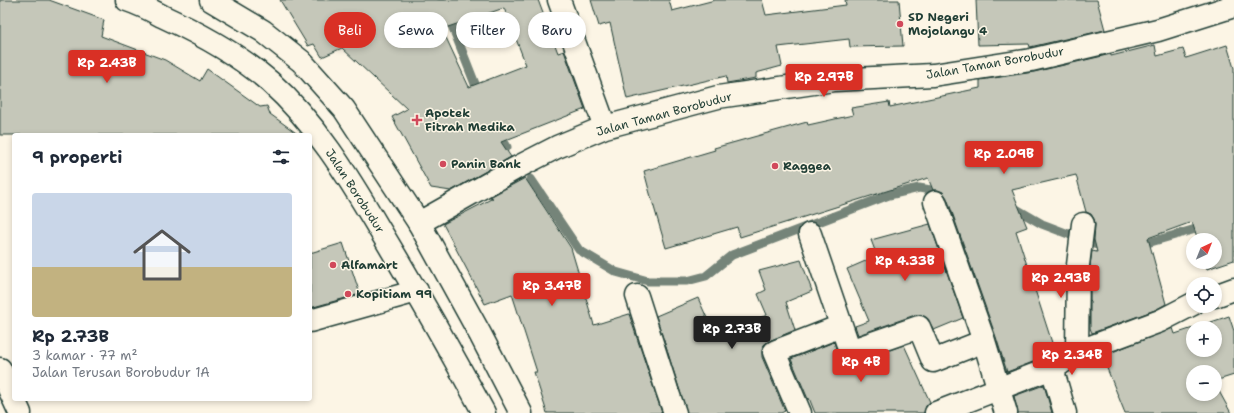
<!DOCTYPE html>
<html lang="id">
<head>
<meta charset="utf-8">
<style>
  body { margin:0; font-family:"Shantell Sans",sans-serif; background:#f2f2f3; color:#1f2937; height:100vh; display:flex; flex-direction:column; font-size:15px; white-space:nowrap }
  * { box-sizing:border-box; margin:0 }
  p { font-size:13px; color:#747a83 }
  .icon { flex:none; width:22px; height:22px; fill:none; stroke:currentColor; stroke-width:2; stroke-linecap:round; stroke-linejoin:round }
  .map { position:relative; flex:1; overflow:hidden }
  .panel { position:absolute; left:12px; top:133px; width:300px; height:268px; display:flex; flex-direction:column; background:#fff; border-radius:4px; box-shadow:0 2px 6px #0003 }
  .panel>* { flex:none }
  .hud { position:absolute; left:324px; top:12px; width:380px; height:36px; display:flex; gap:8px }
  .needle { width:26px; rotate:43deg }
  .fabs { position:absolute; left:1186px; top:233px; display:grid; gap:8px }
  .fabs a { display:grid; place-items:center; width:36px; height:36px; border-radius:50%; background:#fff; box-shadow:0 2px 6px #0003; font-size:20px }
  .price { position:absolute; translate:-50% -34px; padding:0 9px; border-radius:4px; background:#d93025; color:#fff; font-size:13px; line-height:26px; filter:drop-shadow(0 1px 2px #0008) }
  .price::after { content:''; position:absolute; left:50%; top:24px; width:12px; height:9px; margin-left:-6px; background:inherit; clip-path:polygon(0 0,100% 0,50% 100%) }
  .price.current { background:#222; color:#fff }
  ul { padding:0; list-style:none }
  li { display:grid; align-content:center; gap:8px; height:212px; padding:0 20px }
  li+li { border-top:1px solid #e0e1e3 }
  li span { display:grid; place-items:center; height:124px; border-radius:4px; color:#555 }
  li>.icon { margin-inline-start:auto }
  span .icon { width:72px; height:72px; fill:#fffc; stroke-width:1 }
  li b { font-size:17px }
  h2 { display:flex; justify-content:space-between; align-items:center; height:48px; padding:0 20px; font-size:17px }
  .pill { padding:0 14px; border-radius:18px; background:#fff; box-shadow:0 2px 6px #0003; font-size:14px; line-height:36px }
  .pill.current { background:#d93025; color:#fff }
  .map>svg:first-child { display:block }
</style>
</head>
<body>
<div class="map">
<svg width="1234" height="413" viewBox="0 0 1234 413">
  <rect width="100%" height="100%" fill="#fcf5e5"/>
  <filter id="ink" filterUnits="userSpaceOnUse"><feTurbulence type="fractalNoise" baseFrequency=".025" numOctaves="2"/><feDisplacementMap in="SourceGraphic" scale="8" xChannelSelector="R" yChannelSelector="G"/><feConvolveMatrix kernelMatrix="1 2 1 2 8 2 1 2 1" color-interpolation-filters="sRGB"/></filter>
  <g filter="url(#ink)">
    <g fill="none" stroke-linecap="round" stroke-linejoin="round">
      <!-- stream -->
      <path stroke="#758479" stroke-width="9" d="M442 0 479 94
        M498 131 507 147
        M531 179 579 250 616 272 648 281H687L706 276 732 255 889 195 919 188 954 194
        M1011 206 1042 224 1105 248
        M1137 246 1206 226"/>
    </g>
    <!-- building -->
    <path fill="#c5c7b9" stroke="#1f3d34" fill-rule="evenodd" d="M0 0H49L104 20 101 36 165 60 200 81 207 69 260 107 267 106 270 114 299 135H0Z
      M280 0H538L558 53 564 51 585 109 501 142 511 157 451 191 431 188 392 117 407 109 342 48 322 57 314 44 308 46ZM504 8 526 65 469 87 442 29Z
      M591 0H669L672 11 715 0H762L766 15 846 5 845 0H899L903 46 850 47 849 39 778 47 782 66 756 73V78L727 83 726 76 627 99 610 23 599 26Z
      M976 0H1097L1105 30 1030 47 1029 44 978 45Z
      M1155 45 1157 56 1183 49 1186 58 1227 45 1234 68V260L1207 269 1205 262H1215V240H1198L1192 222 1148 238 1166 304 1155 310 1092 333 1090 328V266L1092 251 1097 252 1094 240 1095 225 1094 219 1091 214 1086 212 1076 175 1012 190 1027 227 1016 231 1055 352 1051 355 1007 372 996 337 947 198 943 192 938 190H933L928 178 740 237 737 227 666 248 649 190 644 171 715 150 714 148 807 122 808 125 853 115 851 108 889 102 890 107 980 88V80L1034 72 1111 54V56Z
      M525 178 571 248 594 325 629 314 662 413H547L534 372H537L512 294 485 304 443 224 493 198 490 197Z
      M930 224 963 318 934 330 927 318 921 315H915L858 335 855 326 869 321 847 269 877 256 871 240Z
      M343 243 360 294 310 308V253Z
      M801 260 812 291 786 302 795 330 769 341 764 345 762 351V357L785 411 781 413H687L656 316 698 298 715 336 767 315 758 294 766 290 759 271Z
      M1229 316 1234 331V375L1215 381V372H1193V394H1215V384L1231 413H1125L1102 356 1173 328 1175 334 1193 328V350H1215V328H1193Z
      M834 342 838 355 842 360 848 363H854L904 345 930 402 926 406 924 413H815L809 398 808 399 791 359Z
      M1044 385 1052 413H1018L1014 396Z"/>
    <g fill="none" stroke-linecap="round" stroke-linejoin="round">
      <defs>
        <path id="minor" d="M559 0 605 127
          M935 202 984 341 1006 413
          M419 223 518 167 557 147 605 127 718 97 834 80 933 75 1031 60 1158 30 1234 6
          M810 234 850 351 919 327 933 361 984 341
          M637 296 667 390 675 413
          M1215 296 1234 289
          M310 321 417 291
          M1077 352 1078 265 1083 224
          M1052 368 1065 413
          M0 369 20 413
          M800 413 774 352 841 326
          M936 413 1057 366 1077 352 1160 321 1193 304"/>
        <path id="major" d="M127 0C139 4 151 10 162 16 201 34 238 54 270 82 315 122 348 176 378 227 415 288 450 350 484 413
          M211 0 263 31 301 61 344 109 419 223 480 334 521 413"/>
      </defs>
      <!-- minor casing -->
      <use href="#minor" stroke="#1f3d34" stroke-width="25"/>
      <!-- major casing -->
      <use href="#major" stroke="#1f3d34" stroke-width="25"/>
      <!-- minor -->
      <use href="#minor" stroke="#fcf5e5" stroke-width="22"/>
      <!-- major -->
      <use href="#major" stroke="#fcf5e5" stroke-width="22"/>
    </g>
  </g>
  <!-- markers -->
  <g fill="#d1495b" stroke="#fcf5e5" stroke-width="1.5">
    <circle cx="900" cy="24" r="4"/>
    <path d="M415 114h4v4h4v4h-4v4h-4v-4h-4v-4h4z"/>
    <circle cx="443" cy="164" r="4"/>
    <circle cx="775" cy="166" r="4"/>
    <circle cx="333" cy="265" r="4"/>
    <circle cx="348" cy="294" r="4"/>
  </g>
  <g text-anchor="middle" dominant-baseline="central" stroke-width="3" stroke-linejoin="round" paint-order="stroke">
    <!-- poi labels -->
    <g font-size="12" font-weight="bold" fill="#1f3d34" stroke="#fcf5e5" text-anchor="start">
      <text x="908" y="17">SD Negeri<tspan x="908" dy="14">Mojolangu 4</tspan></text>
      <text x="425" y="113">Apotek<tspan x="425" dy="14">Fitrah Medika</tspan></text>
      <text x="451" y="164">Panin Bank</text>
      <text x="783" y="166">Raggea</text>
      <text x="341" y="265">Alfamart</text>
      <text x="356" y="294">Kopitiam 99</text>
    </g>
    <!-- street labels -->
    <g font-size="12" fill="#1f3d34" stroke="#fcf5e5">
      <text transform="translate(995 63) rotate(-10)">Jalan Taman Borobudur</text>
      <text transform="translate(664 114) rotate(-15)">Jalan Taman Borobudur</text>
      <text transform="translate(355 191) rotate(57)">Jalan Borobudur</text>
    </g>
  </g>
</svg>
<div class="fabs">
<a><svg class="needle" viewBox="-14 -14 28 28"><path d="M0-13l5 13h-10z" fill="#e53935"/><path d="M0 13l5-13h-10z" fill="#747a83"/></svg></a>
<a><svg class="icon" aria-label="locate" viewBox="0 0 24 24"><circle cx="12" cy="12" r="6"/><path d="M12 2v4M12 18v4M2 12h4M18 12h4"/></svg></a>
<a>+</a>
<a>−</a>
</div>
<b class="price" style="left:107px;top:84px">Rp 2.43B</b>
<b class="price" style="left:824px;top:98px">Rp 2.97B</b>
<b class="price" style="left:1004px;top:175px">Rp 2.09B</b>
<b class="price" style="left:905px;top:282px">Rp 4.33B</b>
<b class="price" style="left:1061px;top:299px">Rp 2.93B</b>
<b class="price" style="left:552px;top:307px">Rp 3.47B</b>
<b class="price current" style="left:732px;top:350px">Rp 2.73B</b>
<b class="price" style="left:1072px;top:376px">Rp 2.34B</b>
<b class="price" style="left:861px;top:383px">Rp 4B</b>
<div class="hud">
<a class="pill current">Beli</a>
<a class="pill">Sewa</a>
<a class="pill">Filter</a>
<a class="pill">Baru</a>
</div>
<section class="panel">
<h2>9 properti<svg class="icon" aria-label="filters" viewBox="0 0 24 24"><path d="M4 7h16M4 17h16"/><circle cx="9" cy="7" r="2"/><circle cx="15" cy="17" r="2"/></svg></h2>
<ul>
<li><span style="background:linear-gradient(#c9d6e8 60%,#c2b280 0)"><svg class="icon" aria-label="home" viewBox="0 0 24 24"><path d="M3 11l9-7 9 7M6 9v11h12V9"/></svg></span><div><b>Rp 2.73B</b><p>3 kamar · 77 m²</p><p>Jalan Terusan Borobudur 1A</p></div></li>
</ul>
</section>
</div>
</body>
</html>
